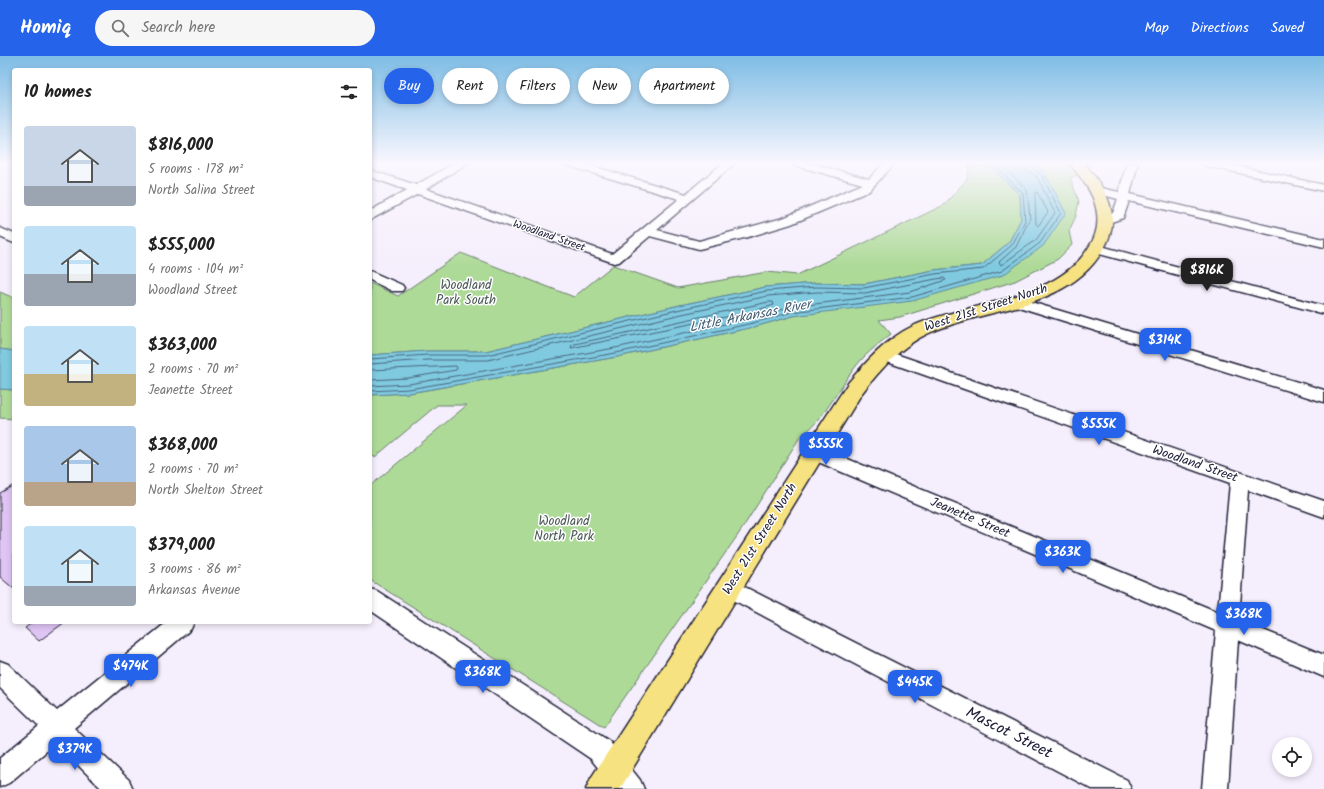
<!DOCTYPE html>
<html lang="en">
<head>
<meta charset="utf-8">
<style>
  body { margin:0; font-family:Kalam,sans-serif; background:#f6f6f6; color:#222; height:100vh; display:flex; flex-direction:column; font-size:15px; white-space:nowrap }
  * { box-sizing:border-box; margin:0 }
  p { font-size:13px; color:#767676 }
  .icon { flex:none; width:22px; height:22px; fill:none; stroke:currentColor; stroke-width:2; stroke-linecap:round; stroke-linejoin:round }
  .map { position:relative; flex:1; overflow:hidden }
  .panel { position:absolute; left:12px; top:12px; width:360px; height:556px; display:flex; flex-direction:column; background:#fff; border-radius:4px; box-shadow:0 2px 6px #0003 }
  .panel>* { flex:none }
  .top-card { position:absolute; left:384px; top:12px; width:380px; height:36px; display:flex; gap:8px }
  .controls { position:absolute; left:1272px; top:681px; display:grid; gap:8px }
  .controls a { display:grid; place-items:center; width:40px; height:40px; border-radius:50%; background:#fff; box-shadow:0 2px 6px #0003; font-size:20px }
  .price { position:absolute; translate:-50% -34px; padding:0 9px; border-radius:8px; background:#2563eb; color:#fff; font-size:13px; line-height:26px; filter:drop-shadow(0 1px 2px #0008) }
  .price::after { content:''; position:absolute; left:50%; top:24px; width:12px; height:9px; margin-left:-6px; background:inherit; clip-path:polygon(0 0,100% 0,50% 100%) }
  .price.active { background:#222; color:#fff }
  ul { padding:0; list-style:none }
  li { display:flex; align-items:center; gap:12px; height:100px; padding:0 12px }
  li span { display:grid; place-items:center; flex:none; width:112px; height:80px; border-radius:4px; color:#555 }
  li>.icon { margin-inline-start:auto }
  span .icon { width:48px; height:48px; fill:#fffc; stroke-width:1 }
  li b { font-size:17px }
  h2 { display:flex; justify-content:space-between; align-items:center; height:48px; padding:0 12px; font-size:17px }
  .chip { padding:0 14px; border-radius:18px; background:#fff; box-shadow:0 2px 6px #0003; font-size:14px; line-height:36px }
  .chip.active { background:#2563eb; color:#fff }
  header { display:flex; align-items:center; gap:24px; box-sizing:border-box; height:56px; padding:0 20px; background:#2563eb; color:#fff }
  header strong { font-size:19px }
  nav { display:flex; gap:22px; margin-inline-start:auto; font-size:14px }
  .search { width:280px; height:36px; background:#f6f6f6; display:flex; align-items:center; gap:10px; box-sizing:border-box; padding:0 14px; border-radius:22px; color:#767676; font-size:15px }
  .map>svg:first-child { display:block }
</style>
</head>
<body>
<header>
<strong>Homiq</strong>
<div class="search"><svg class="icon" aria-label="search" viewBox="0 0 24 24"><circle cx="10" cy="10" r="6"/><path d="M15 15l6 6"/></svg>Search here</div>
<nav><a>Map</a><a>Directions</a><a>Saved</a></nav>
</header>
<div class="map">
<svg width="1324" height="733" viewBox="0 0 1324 733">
  <rect width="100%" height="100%" fill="#f5eefc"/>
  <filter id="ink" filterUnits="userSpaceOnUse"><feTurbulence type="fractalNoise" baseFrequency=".025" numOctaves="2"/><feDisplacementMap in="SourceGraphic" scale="8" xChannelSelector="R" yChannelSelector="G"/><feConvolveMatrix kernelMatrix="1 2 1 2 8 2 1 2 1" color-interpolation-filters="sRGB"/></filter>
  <g filter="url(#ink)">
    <!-- green -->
    <path fill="#aeda98" stroke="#687e6a" d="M970 107H987L1020 139 1021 163 1009 186 982 209 934 214 864 228 816 227 766 231 680 249 486 295H427L370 299V227L398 240 461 197 574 241 613 209 678 232 767 216 797 219 944 149 967 123Z
      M1032 107H1069L1079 118 1070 122 1079 145 1076 160 1069 175 1072 189 1058 203 1015 225 900 261 879 264 891 278C877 289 863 300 853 314 836 336 823 365 800 381L740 476 604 671 370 524V430L467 349H437L375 401 370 399V339L409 337 617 301 754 271 793 260 828 254 1003 219 1044 115Z
      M0 236 14 242V295L0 293Z
      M0 333 14 334V363L0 362Z"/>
    <!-- water -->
    <path fill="#80cae0" stroke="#5a879e" d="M987 107H1032L1044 115 1066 157 1043 190 1003 219 912 245 793 260 754 271 617 301 409 337 370 339V299L427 295H486L680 249 766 231 816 227 864 228 934 214 982 209 1009 186 1021 163 1020 139Z
      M0 293 14 295V334L0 333Z"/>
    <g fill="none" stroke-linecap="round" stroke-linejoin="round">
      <!-- shore -->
      <path stroke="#48657d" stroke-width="1" d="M1000 107 1027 134 1030 162 1016 191 999 206 1001 209 1036 184 1055 157 1037 121 1027 114 1026 107
        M1037 136 1048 156 1038 170 1036 168 1035 138Z
        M769 246H773L774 249 750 256 571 292 572 289Z
        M370 303 428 299H487L681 253 767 235 816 231 864 232 935 218 983 213 1012 189 1025 165 1023 137 992 107
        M370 308 428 304H488L682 258 768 240 817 236 865 237 936 223 944 222 946 224 910 236 791 251 752 262 615 292 409 328 370 330
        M370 314 456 310 457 312 456 314 408 322 370 324
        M370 335 409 333 616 297 753 267 792 256 912 241 1002 215 1040 187 1061 157 1041 118 1032 111 1031 107"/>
    </g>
    <!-- building -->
    <path fill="#dfc5f4" stroke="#22223b" d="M14 429V533L0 521V437Z
      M33 566H65L39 585 25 572Z"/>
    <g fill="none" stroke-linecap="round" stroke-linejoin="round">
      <defs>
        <path id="minor" d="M455 107H468L426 133 612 198 679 143 566 109 565 107H582L686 138 723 107H735L657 174 699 185 783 162 863 128 793 109 792 107H810L869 123 884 107H895L869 135 791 168 748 181 699 193 650 180 619 206 614 207 418 138 370 164V155L407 134 370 121V114L416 129Z
          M1127 107H1138L1130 138 1324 183V191L1129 145 1123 162 1105 168 1101 167 1099 164 1101 161 1113 157 1118 143 1092 136 1090 134 1096 131 1119 136Z
          M1201 107H1222L1324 129V135L1206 110Z
          M0 172 14 178V187L0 181Z
          M1097 189 1324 250V258L1092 196 1091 193Z
          M370 215 402 229 404 232 402 235H392L370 224Z
          M1014 241 1324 334V346L1009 248 1007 245 1009 242Z
          M884 294 1324 445V461L1248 434 1239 564 1324 599V621L1238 584 1228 733H1202L1216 575 809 402 806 397 809 392 815 390 821 392 1218 556 1230 427 879 303 876 299 879 295Z
          M729 523 1127 724 1131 733H1092L722 538 719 532 722 526Z
          M370 533 377 535 609 685 640 724 644 733H615L591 703 370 554Z
          M167 566H194L191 573 74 672 129 724 133 733H102L56 687 9 727 0 731V702L39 670 0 632V605L8 608 57 655Z"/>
        <path id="major" d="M1070 107H1084C1107 134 1123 161 1103 194 1067 255 984 251 927 278 900 291 880 314 862 337L620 733H586L591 722 848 327C867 305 886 283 913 270 968 245 1055 247 1089 191 1099 176 1100 160 1093 142 1088 129 1078 119 1070 107Z"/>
      </defs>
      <!-- minor casing -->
      <use href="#minor" stroke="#22223b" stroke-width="3"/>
      <!-- major casing -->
      <use href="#major" stroke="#22223b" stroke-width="3"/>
      <!-- minor -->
      <use href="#minor" fill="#fff" fill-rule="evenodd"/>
      <!-- major -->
      <use href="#major" fill="#f7e281" fill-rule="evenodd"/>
    </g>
  </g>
  <!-- sky -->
  <linearGradient id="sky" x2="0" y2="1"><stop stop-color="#7ebde5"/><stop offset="0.51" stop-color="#faf7fe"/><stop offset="1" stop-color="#faf7fe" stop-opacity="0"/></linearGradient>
  <rect width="1324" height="210" fill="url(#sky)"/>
  <g text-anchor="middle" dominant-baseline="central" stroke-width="3" stroke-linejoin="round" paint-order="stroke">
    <!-- far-street labels -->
    <g font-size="11" fill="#22223b" stroke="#fff">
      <text transform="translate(549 180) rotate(19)">Woodland Street</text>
    </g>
    <!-- park labels -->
    <g font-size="13" fill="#4c5957" stroke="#fff">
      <text x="466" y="229">Woodland<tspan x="466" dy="15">Park South</tspan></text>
      <text x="564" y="465">Woodland<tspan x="564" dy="15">North Park</tspan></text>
    </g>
    <!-- street labels -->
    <g font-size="13" fill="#22223b" stroke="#fff">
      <text transform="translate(986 252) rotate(-18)">West 21st Street North</text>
      <text transform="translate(1195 408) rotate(19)">Woodland Street</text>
      <text transform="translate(970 462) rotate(23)">Jeanette Street</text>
      <text transform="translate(760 483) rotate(-58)">West 21st Street North</text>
    </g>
    <!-- water labels -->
    <g font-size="14" font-style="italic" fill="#435d75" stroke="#fff">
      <text transform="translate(750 260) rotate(-11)">Little Arkansas River</text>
    </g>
    <!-- near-street labels -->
    <g font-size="16" fill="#22223b" stroke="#fff">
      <text transform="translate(1009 677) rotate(27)">Mascot Street</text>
    </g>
  </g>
</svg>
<div class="controls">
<a><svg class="icon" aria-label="locate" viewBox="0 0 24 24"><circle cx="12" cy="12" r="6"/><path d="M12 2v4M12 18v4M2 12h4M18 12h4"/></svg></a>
</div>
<b class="price active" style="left:1207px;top:236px">$816K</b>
<b class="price" style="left:1165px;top:306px">$314K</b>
<b class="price" style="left:1099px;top:390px">$555K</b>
<b class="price" style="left:826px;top:410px">$555K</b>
<b class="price" style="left:1063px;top:518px">$363K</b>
<b class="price" style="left:1244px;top:580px">$368K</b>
<b class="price" style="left:131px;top:632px">$474K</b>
<b class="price" style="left:483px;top:638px">$368K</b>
<b class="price" style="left:915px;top:648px">$445K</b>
<b class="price" style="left:75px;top:715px">$379K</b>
<div class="top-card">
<a class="chip active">Buy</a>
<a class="chip">Rent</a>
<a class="chip">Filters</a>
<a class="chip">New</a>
<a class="chip">Apartment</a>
</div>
<section class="panel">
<h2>10 homes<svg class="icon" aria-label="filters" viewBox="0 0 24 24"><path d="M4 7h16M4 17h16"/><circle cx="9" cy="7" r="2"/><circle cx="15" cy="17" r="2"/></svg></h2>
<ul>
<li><span style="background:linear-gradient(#c9d6e8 75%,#9aa5b1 0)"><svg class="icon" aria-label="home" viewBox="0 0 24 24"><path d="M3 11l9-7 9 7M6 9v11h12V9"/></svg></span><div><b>$816,000</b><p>5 rooms · 178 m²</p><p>North Salina Street</p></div></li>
<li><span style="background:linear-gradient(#bfe0f5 60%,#9aa5b1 0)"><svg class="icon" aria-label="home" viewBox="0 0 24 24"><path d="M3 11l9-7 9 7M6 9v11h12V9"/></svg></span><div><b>$555,000</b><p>4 rooms · 104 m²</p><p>Woodland Street</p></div></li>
<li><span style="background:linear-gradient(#bfe0f5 60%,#c2b280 0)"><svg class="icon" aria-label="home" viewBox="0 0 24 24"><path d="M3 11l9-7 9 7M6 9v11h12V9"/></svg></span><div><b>$363,000</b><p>2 rooms · 70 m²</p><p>Jeanette Street</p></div></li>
<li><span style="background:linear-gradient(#a9c7e8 70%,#b9a48a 0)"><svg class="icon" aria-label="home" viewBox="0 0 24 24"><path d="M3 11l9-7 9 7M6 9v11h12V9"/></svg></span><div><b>$368,000</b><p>2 rooms · 70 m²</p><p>North Shelton Street</p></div></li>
<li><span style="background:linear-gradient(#bfe0f5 75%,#9aa5b1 0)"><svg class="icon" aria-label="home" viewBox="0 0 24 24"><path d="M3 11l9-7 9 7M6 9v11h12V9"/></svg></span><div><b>$379,000</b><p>3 rooms · 86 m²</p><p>Arkansas Avenue</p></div></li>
</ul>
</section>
</div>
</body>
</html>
